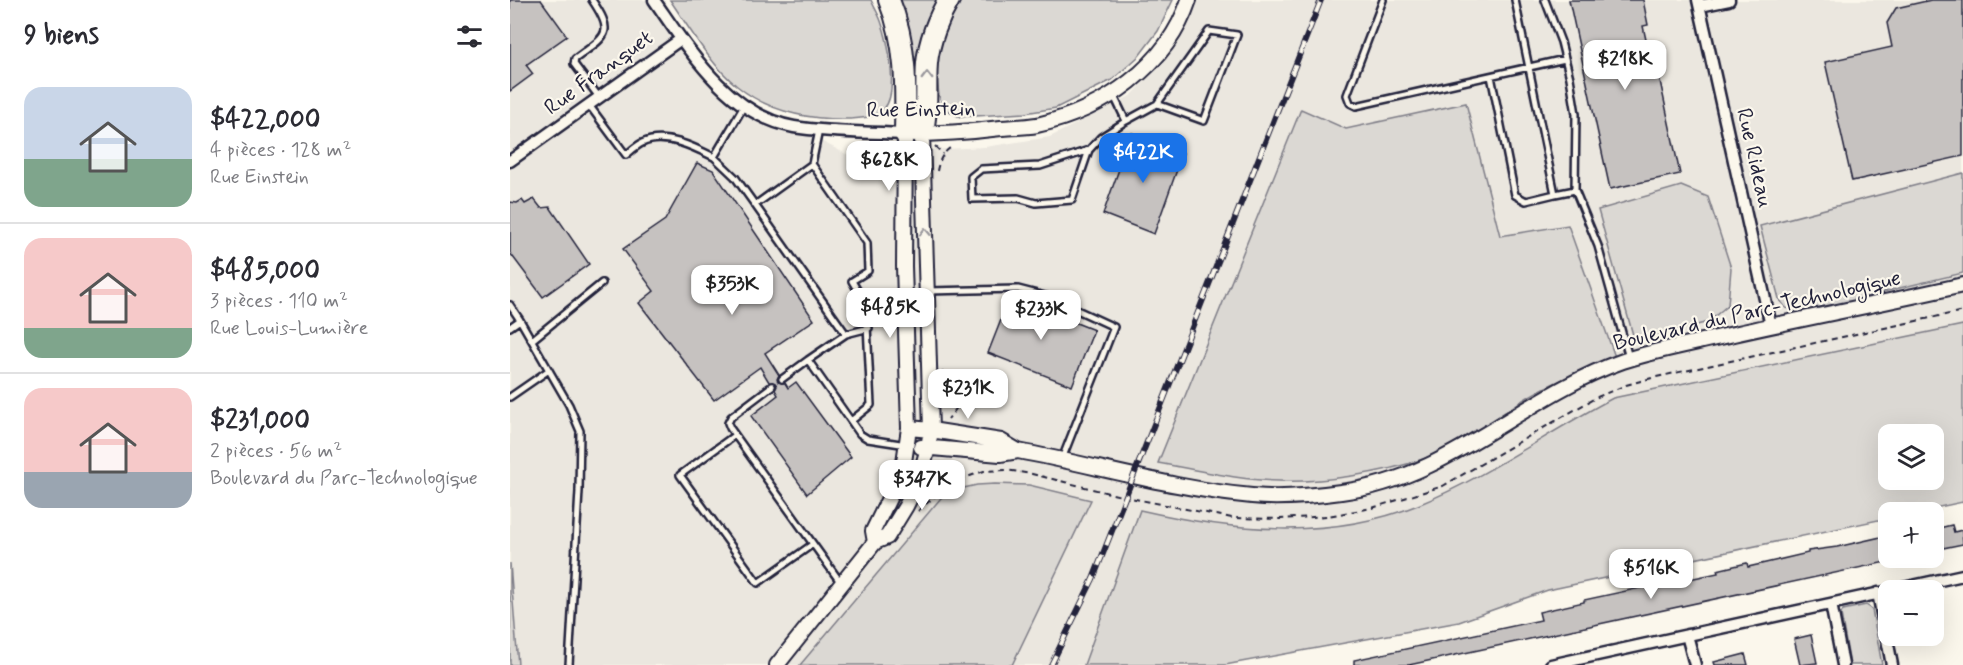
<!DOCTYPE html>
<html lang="fr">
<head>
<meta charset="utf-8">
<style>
  body { margin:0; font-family:Mynerve,sans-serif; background:#f7f7f7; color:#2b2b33; height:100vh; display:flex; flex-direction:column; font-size:22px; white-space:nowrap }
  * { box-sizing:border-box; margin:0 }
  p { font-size:20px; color:#7c7c81 }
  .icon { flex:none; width:33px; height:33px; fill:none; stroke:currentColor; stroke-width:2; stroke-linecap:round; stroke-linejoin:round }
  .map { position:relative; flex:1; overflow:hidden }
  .side { display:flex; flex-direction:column; background:#fff; width:510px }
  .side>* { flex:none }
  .tools { position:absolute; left:1368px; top:424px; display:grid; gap:12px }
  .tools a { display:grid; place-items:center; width:66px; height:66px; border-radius:12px; background:#fff; box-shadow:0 6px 24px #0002; font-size:30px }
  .price { position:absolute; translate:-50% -51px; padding:0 14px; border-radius:12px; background:#fff; color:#222; font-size:20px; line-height:39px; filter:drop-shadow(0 2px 3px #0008) }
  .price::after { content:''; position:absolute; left:50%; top:36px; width:18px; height:14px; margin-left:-9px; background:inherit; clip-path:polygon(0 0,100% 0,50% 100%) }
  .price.active { background:#1a73e8; color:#fff }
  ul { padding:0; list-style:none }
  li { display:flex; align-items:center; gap:18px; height:150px; padding:0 24px }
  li+li { border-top:2px solid #e1e1e2 }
  li span { display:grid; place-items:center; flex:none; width:168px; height:120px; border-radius:18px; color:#555 }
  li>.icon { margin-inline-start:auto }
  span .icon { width:72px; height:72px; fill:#fffc; stroke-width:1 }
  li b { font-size:26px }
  h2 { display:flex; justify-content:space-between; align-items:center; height:72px; padding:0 24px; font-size:26px }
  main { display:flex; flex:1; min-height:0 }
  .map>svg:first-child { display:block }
</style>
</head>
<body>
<main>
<section class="side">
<h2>9 biens<svg class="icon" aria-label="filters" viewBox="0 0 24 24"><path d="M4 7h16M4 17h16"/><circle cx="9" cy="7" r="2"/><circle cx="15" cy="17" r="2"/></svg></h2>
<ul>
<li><span style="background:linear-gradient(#c9d6e8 60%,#7fa58c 0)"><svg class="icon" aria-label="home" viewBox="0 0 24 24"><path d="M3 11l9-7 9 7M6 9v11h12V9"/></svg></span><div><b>$422,000</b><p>4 pièces · 128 m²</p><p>Rue Einstein</p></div></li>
<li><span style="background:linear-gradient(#f6c9c9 75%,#7fa58c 0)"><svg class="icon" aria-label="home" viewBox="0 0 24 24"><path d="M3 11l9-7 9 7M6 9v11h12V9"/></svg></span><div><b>$485,000</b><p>3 pièces · 110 m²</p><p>Rue Louis-Lumière</p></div></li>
<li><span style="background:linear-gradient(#f6c9c9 70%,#9aa5b1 0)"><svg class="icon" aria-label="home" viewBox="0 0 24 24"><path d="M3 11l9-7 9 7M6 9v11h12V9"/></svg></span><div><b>$231,000</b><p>2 pièces · 56 m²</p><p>Boulevard du Parc-Technologique</p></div></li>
</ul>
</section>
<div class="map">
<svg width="1453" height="665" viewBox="0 0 1453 665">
  <rect width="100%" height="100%" fill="#fbf7ec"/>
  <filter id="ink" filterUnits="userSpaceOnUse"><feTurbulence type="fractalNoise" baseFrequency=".0167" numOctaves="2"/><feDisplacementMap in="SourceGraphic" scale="12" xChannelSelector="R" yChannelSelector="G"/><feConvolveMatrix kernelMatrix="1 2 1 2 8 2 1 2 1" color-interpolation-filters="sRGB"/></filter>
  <g filter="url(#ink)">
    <!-- built -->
    <path fill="#ebe7df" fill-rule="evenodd" d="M0 0H144L187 61 240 109 282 126 336 154 475 147 540 137 622 95 652 63 674 31 686 0H1453V502L1401 513H1378V518L1038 590 949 622 715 665H0ZM1378 435H1424V480H1378Z"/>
    <!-- green -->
    <path fill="#dbd8d3" stroke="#7e7d87" stroke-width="1.5" fill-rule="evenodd" d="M160 0H361C364 7 368 13 371 21 378 40 389 92 374 109 366 118 350 118 339 119 299 120 259 112 227 86 200 64 180 29 160 0Z
      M389 0H431L411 63 404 62 401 37Z
      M451 0H663L648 31 629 56 602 80 546 108 515 113 449 117 434 108 429 96 426 67 429 44Z
      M956 103 990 236 1058 225 1105 357C1076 370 1045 380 1018 397 984 418 951 446 913 459 873 473 811 483 769 481 728 480 688 470 648 463L791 109 836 129Z
      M1453 173V273L1377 291 1299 314 1276 308 1269 299 1250 226Z
      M1171 186 1198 197 1221 268 1218 305 1198 322 1142 337 1123 335 1088 210Z
      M1453 325V502L1401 513H1378V518L1038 590 949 622 715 665H574L630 510C721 531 819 541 908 505 977 477 1038 432 1103 398ZM1378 435H1424V480H1378Z
      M485 484 519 485 581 500 502 665H290L436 492 467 485Z
      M0 563 8 665H0Z
      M1356 605 1362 609 1372 665H1340L1331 614 1333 610Z"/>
    <!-- building -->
    <path fill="#c6c2c0" stroke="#22223b" stroke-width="1.5" d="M0 0H31L57 36 16 65 23 74 0 91Z
      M1059 0H1133L1138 25 1133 26 1139 54 1144 53 1170 174 1100 189Z
      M1421 0H1453V156L1342 181 1315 62 1382 47 1377 23 1386 8Z
      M622 133 673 153 644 234 593 214Z
      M187 163 203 170 304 320 255 353 269 375 267 379 268 382 275 383 278 388 286 382 341 457 297 494 241 416 268 395 265 390 267 386 265 383 259 382 250 367 204 400 129 303 144 291 113 249 155 220Z
      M24 199 31 208 40 207 79 264 33 297 0 253V202L7 203 12 200 15 204Z
      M500 297 584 330 562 386 478 353Z
      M1442 525 1444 532 1452 530 1453 544 1433 548 1429 528Z
      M1371 537 1376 562 899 665H844V660L1031 620 1029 612 1074 602V600L1144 585 1142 572 1152 570 1155 584 1208 573 1207 570 1237 563 1238 567 1298 553V551L1327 547Z
      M1301 635 1307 663 1290 665 1284 639Z
      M1235 654 1238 665H1205L1204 662Z"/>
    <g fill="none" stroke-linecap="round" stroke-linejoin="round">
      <defs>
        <path id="service" d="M82 0C106 35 95 36 65 59L64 64 89 97
          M873 0 837 95 840 103 846 106 1055 59
          M1005 0 1045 194 1065 190
          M1035 0 1051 42 1060 78 1066 114 1065 190 1088 246 1119 358
          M981 76 1005 195 1016 201 1045 194
          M79 105 116 155C121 151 126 146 132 143 154 132 184 147 204 157L234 106
          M616 121 647 104 694 121 727 35 699 31 647 104
          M579 150 530 166 471 169 461 177 462 199 508 198 526 203 562 200 579 150 591 137 616 121 603 94
          M204 157 225 177 245 205 302 164 309 130
          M302 164 357 243 358 271 342 281 356 305 361 405 341 421
          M245 205 336 334 298 360 350 434 358 439 397 445
          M417 291 508 289 539 297 604 327 552 459
          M0 305 10 320 0 327
          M10 320 59 405 70 431 69 491 59 665
          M336 334 359 328
          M22 340 92 283
          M272 379 298 360
          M262 386 221 417 218 423 220 428 331 583
          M0 397 39 370
          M225 435 170 475 248 583 303 544"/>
        <path id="minor" d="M144 0C179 50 218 115 284 127 321 133 358 132 395 134
          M1188 0 1261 326
          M1190 6 1219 0
          M0 161 171 39
          M1368 593 1382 665
          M1321 604 1333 665
          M1177 635 1185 665
          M1041 665 1453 575"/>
        <path id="tertiary" d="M399 428 421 430 491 441 508 451C585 465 663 489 742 496 771 499 802 496 831 492 939 479 1014 395 1113 361 1146 350 1181 344 1215 336 1294 318 1374 303 1453 285
          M411 447 490 454 508 451
          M365 542 363 531 387 482 394 462 399 428 394 266 395 134C427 134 459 132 491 128 503 127 515 127 527 125 594 110 657 66 679 0
          M267 665 365 542 377 537 396 506 409 480 418 448 421 430 412 134"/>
        <path id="motorway" d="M379 0C397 44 396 87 395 134
          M412 134C419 107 415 89 417 63 419 42 428 18 439 0"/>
      </defs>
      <!-- service casing -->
      <use href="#service" stroke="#22223b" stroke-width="10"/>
      <!-- minor casing -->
      <use href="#minor" stroke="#22223b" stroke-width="15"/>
      <!-- tertiary casing -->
      <use href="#tertiary" stroke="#22223b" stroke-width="18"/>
      <!-- motorway casing -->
      <use href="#motorway" stroke="#22223b" stroke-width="24"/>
      <!-- path -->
      <path stroke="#22223b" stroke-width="2" stroke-dasharray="6 4.5" stroke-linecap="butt" d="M425 146 433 154
        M427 171C429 160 433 152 443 146
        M433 371 441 392 449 405 438 419
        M432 462 433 471 440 483
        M408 511 440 483 474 471 496 470 522 474 615 497 722 518 770 519 818 516 862 508 933 486 1085 398 1116 385 1142 378 1453 311"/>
      <!-- service -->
      <use href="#service" stroke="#fbf7ec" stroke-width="5"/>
      <!-- minor -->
      <use href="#minor" stroke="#fbf7ec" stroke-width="10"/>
      <!-- tertiary -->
      <use href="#tertiary" stroke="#fbf7ec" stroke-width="14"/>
      <!-- motorway -->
      <use href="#motorway" stroke="#fbf7ec" stroke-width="20"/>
      <defs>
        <path id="rail" d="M541 665 583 579 811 0"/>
      </defs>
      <!-- rail casing -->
      <use href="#rail" stroke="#22223b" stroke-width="6"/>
      <!-- rail -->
      <use href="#rail" stroke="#fbf7ec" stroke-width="4" stroke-dasharray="11" stroke-linecap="butt"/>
    </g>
    <!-- one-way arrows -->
    <defs><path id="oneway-chevron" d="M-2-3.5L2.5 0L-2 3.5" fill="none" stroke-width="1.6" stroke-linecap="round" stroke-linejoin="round" transform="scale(1.5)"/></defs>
    <g stroke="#99979c">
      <use href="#oneway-chevron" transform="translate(417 76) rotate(-90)"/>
      <use href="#oneway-chevron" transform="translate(415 232) rotate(-92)"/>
    </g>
  </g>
  <g text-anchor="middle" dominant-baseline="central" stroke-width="4.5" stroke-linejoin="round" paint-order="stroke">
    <!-- street labels -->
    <g font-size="22" fill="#22223b" stroke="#fbf7ec">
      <text transform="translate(89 73) rotate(-36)">Rue Franquet</text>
      <text transform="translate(411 110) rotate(-1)">Rue Einstein</text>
      <text transform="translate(1244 158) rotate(77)">Rue Rideau</text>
      <text transform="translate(1247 311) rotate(-13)">Boulevard du Parc-Technologique</text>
    </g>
  </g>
</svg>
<div class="tools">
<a><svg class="icon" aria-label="layers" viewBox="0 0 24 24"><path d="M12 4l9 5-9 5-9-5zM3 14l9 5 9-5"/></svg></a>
<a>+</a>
<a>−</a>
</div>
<b class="price" style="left:1115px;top:91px">$218K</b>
<b class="price active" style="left:633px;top:184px">$422K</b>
<b class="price" style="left:379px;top:192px">$628K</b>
<b class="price" style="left:222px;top:316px">$353K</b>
<b class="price" style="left:380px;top:339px">$485K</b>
<b class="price" style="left:531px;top:341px">$233K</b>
<b class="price" style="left:458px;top:420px">$231K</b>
<b class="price" style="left:412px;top:511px">$347K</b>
<b class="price" style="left:1141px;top:600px">$516K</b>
</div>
</main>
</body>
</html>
